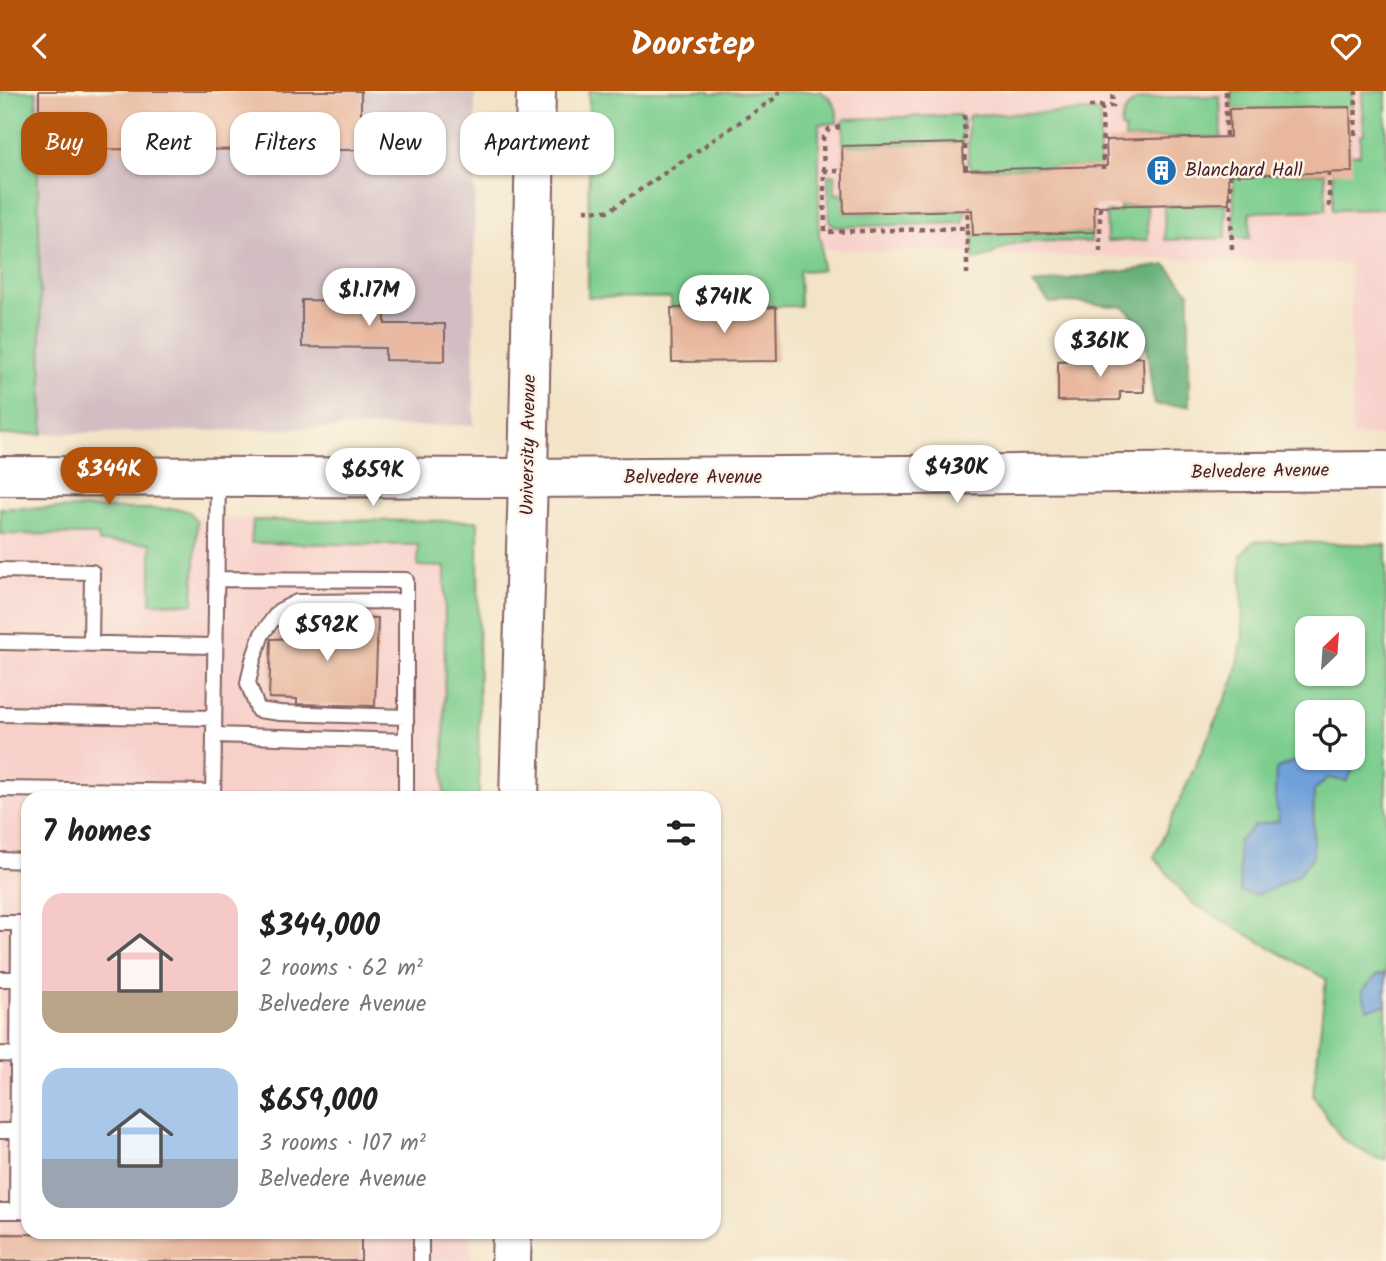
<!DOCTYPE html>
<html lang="en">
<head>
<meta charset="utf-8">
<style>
  body { margin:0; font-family:Kalam,sans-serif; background:#f2f2f2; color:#222; height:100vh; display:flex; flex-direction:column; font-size:26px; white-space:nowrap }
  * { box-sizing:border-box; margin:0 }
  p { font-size:23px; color:#767676 }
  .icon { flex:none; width:38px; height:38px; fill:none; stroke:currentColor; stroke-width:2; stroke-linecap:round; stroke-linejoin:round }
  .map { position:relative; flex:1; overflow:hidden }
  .drawer { position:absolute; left:21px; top:700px; width:700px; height:448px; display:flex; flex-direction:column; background:#fff; border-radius:21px; box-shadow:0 2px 5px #0004 }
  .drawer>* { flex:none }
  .top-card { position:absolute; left:21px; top:21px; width:700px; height:63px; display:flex; gap:14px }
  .needle { width:46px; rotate:25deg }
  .fabs { position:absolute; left:1295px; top:525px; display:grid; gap:14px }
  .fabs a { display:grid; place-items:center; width:70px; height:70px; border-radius:14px; background:#fff; box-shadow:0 2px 5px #0004; font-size:35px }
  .price { position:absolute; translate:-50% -60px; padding:0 16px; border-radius:24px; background:#fff; color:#222; font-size:23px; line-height:46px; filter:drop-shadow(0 2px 4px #0008) }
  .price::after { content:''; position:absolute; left:50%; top:42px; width:21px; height:16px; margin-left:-10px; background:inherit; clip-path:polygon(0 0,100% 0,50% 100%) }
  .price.current { background:#b45309; color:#fff }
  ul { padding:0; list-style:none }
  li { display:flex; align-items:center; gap:21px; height:175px; padding:0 21px }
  li span { display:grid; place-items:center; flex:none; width:196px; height:140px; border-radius:21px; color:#555 }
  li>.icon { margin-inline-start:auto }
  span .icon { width:84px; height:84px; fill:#fffc; stroke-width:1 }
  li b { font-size:30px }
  h2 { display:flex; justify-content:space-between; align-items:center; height:84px; padding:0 21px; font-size:30px }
  .tag { padding:0 24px; border-radius:21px; background:#fff; box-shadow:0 2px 5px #0004; font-size:24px; line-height:63px }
  .tag.current { background:#b45309; color:#fff }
  header { display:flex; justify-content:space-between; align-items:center; height:91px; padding:0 21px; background:#b45309; color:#fff; font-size:32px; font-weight:700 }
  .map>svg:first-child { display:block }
</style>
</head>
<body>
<header><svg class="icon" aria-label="back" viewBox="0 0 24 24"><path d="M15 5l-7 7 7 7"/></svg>Doorstep<svg class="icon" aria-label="heart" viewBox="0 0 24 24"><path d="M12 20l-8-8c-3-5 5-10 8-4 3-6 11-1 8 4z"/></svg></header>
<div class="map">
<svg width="1386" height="1170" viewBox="0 0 1386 1170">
  <rect width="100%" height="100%" fill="#fcf5e5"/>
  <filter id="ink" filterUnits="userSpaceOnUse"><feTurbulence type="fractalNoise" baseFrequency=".0143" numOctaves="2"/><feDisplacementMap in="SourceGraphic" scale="14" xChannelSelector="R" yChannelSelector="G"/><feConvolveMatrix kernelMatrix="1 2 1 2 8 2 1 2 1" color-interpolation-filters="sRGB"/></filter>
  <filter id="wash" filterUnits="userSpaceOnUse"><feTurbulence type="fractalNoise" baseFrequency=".00686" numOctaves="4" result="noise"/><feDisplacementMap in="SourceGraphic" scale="28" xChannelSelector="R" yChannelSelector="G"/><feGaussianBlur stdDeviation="1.57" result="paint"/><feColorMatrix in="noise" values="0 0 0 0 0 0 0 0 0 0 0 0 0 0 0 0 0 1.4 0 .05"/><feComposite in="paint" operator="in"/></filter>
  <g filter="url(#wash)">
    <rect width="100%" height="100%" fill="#f3e4c8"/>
    <!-- built -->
    <path fill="#f7d0ca" d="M592 0H1386V345H1352L1350 173 781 157Z
      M0 424 478 430 479 707H28V1141H471V1170H0Z"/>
    <!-- industrial -->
    <path fill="#d2bec2" d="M36 0H475L474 334 43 343Z"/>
    <!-- green -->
    <path fill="#7ccd8e" stroke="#63765c" stroke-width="2" fill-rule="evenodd" d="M0 0H36L43 343 0 344Z
      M589 0H710V2L821 0C834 12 838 13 837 32L819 33V147L821 148 822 179 799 180 800 215 671 217V207L588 206Z
      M1231 0H1352V16L1232 18Z
      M1362 0H1386V118L1333 119V81L1351 64 1360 63V44L1364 43Z
      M1220 5 1221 46 1125 48V38L1121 37C1121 26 1126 15 1136 10 1148 4 1203 6 1220 5Z
      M1096 20 1100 24V78L1091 76 972 78 968 72V27L970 24Z
      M959 24 963 27V52L843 55V30L845 28Z
      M1325 82 1326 119 1250 121V147H1234L1233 83Z
      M828 84H835V103H844V122L966 119 963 132 835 136 829 130Z
      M1226 113V147L1165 149 1164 114Z
      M1147 114 1148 149 1107 150 1106 121H1120V115Z
      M1091 141V151C1070 151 1033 148 1013 153 998 157 990 168 973 169V144Z
      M0 417 179 418 190 421 197 431 193 513 151 512V452L99 451 98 444 0 443Z
      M253 429 478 430 479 707H444L445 476 418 475V454L251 452Z
      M1254 450 1386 454V1069L1373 1066 1341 1047 1313 1005 1326 888 1192 812 1154 766 1235 587 1243 546 1241 464ZM1307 537H1353V583H1307ZM1307 621H1353V667H1307Z"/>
    <!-- forest -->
    <path fill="#65b079" stroke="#586852" stroke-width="2" d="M1166 174 1189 201V315L1154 314 1144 237 1124 216 1070 211 1050 212 1033 193Z"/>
    <!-- water -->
    <path fill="#70a0d9" stroke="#5d6082" stroke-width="2" d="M1307 641V667H1352L1358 670 1347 690 1328 687 1314 699 1313 766 1298 784 1276 796 1257 804 1240 801 1238 751 1255 734 1279 730 1275 706 1276 678 1301 667 1302 644Z
      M1386 882V914L1367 918 1362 900 1376 885Z"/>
    <g id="blocks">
      <!-- building -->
      <path fill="#e8b79e" d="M39 0H361V59L77 58V76H39Z
        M1350 16 1352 81 1228 84 1229 112 1094 115 1095 141 973 144 972 119 844 122 842 55 963 52 964 79 1107 75 1106 49 1230 46 1229 18Z
        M352 194 385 195V233H445V270L385 269V257L302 256V209L352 210Z
        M776 216 777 270 672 271 671 217Z
        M1143 266 1144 301H1120V309L1058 310V270Z
        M300 525 378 527 375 615 297 613V608L269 607 271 548 300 547Z
        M0 1143 361 1146V1170H0Z"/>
    </g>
  </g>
  <g filter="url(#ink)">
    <use href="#blocks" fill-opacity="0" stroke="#856462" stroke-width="2"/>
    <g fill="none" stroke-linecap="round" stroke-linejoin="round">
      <defs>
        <path id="lane" d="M0 479 92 481 91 553
          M216 488 406 489V707
          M406 510 297 511 279 520 262 543 253 569 248 592 258 619 280 622 406 626
          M0 551 215 555
          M0 623 214 627
          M214 644 406 650
          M0 698 213 701
          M213 707 218 388
          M0 769 28 770
          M0 832H27
          M0 888H19
          M0 963 18 964
          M0 1040H18
          M0 1120H28
          M17 1120 19 832
          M421 1170V1141"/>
        <path id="secondary" d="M0 385 528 387 1386 380"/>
        <path id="primary" d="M519 707 528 387 536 0
          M511 1170 512 1141"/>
      </defs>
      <!-- lane casing -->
      <use href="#lane" stroke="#856462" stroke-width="18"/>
      <!-- secondary casing -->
      <use href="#secondary" stroke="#856462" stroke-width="42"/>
      <!-- primary casing -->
      <use href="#primary" stroke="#856462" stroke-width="42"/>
      <!-- path -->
      <path stroke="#856462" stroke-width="4.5" stroke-dasharray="5 5" stroke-linecap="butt" d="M1226 0V45
        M1089 15H1113L1112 0
        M1102 15 1103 78
        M964 24 966 81
        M840 36 829 38 823 47 825 141 967 137V183
        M1355 44 1356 0
        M823 80H841
        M1329 81V119
        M1230 83 1232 158
        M584 119 609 120 778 5 779 0
        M967 137 968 116
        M1100 161V113"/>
      <!-- lane -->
      <use href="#lane" stroke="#fff" stroke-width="14"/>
      <!-- secondary -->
      <use href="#secondary" stroke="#fff" stroke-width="38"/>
      <!-- primary -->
      <use href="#primary" stroke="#fff" stroke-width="38"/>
    </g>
  </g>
  <!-- icons -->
  <defs>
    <symbol id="building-disc" viewBox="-11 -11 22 22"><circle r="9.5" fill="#1f6fb2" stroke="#fcf5e5"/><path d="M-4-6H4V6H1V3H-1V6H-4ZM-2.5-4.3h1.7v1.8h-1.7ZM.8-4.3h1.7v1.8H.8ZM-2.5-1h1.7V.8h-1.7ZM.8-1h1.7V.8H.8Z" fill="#fff"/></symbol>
  </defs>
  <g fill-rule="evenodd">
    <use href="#building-disc" x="1144" y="62" width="35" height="35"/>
  </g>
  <g text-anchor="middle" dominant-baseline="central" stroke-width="5" stroke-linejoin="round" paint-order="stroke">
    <!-- poi labels -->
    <g font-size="19" fill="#4a1f2b" stroke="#fcf5e5" text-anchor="start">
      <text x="1185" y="80">Blanchard Hall</text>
    </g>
    <!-- street labels -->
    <g font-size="19" fill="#4a1f2b" stroke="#fcf5e5">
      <text transform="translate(529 354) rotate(-89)">University Avenue</text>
      <text transform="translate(1260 381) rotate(-1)">Belvedere Avenue</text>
      <text x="693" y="387">Belvedere Avenue</text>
    </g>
  </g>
</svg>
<div class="fabs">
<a><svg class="needle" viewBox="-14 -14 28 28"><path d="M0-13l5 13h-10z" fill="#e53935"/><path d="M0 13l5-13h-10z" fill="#767676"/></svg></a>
<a><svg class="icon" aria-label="locate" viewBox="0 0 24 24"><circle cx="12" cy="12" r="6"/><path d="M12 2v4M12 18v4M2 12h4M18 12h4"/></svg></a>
</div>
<b class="price" style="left:369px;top:237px">$1.17M</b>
<b class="price" style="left:724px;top:244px">$741K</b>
<b class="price" style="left:1100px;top:288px">$361K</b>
<b class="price" style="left:957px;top:414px">$430K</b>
<b class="price current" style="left:109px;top:416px">$344K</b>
<b class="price" style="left:373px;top:417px">$659K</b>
<b class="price" style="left:327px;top:572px">$592K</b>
<div class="top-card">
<a class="tag current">Buy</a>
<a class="tag">Rent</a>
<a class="tag">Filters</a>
<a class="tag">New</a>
<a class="tag">Apartment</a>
</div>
<section class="drawer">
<h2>7 homes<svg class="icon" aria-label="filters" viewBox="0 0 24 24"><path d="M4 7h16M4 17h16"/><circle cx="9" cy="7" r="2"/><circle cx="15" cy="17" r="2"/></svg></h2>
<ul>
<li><span style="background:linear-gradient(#f6c9c9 70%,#b9a48a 0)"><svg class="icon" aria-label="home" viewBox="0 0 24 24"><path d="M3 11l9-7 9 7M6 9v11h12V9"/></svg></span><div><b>$344,000</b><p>2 rooms · 62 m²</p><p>Belvedere Avenue</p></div></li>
<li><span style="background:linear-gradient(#a9c7e8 65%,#9aa5b1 0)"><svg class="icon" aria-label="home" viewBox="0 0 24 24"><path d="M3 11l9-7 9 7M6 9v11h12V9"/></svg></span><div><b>$659,000</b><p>3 rooms · 107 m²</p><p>Belvedere Avenue</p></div></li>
</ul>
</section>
</div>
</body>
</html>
